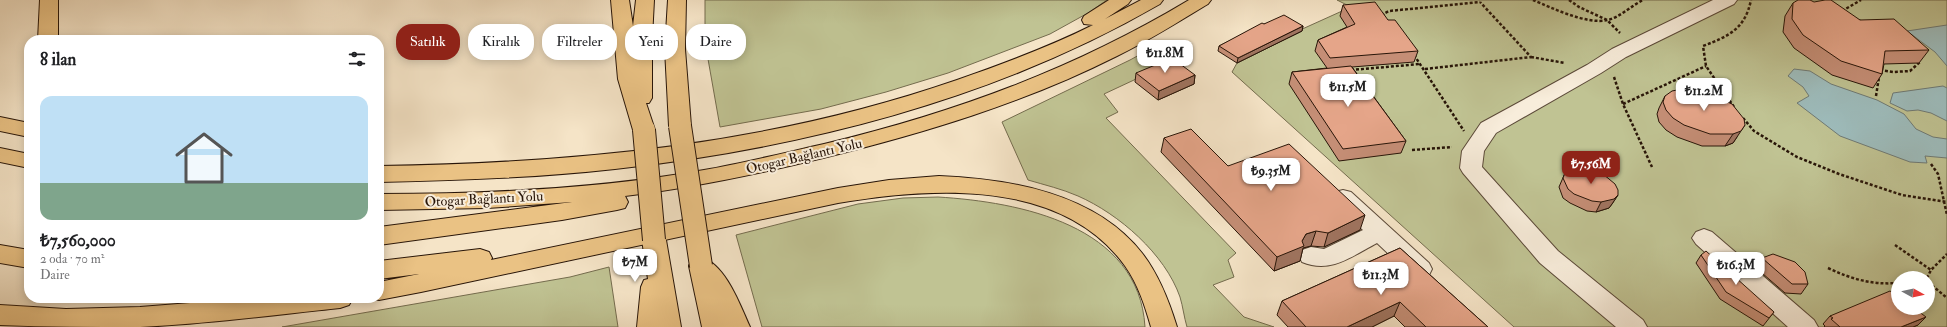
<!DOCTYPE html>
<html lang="tr">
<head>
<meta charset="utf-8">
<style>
  body { margin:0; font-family:"IM FELL Double Pica",serif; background:#f6f6f6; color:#202124; height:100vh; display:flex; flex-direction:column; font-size:15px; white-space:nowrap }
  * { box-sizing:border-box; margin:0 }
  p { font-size:13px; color:#757577 }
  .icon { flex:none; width:22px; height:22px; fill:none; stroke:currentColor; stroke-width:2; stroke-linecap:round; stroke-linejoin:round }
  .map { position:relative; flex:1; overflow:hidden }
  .panel { position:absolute; left:24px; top:35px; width:360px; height:268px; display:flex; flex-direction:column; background:#fff; border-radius:16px; box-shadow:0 2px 10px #0003 }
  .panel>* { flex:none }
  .top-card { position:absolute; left:396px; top:24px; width:380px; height:36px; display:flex; gap:8px }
  .needle { width:26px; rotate:98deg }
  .fabs { position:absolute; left:1891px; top:271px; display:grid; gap:8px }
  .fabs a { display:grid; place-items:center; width:44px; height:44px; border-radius:50%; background:#fff; box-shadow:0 2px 10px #0003; font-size:20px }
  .price { position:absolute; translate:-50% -34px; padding:0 9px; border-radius:8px; background:#fff; color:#222; font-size:13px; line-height:26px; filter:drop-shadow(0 1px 2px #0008) }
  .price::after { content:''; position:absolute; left:50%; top:24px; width:12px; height:9px; margin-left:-6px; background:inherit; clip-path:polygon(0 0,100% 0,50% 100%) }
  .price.selected { background:#8f2418; color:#fff }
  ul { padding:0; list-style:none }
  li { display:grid; align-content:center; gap:8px; height:212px; padding:0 16px }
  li+li { border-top:1px solid #e0e0e0 }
  li span { display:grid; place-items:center; height:124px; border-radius:12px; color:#555 }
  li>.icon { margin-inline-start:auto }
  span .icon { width:72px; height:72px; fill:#fffc; stroke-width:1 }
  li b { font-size:17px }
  h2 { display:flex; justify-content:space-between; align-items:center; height:48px; padding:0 16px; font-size:17px }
  .pill { padding:0 14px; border-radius:16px; background:#fff; box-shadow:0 2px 10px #0003; font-size:14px; line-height:36px }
  .pill.selected { background:#8f2418; color:#fff }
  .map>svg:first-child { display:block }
</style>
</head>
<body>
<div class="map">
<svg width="1947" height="327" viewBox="0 0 1947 327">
  <rect width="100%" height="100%" fill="#f5e4c7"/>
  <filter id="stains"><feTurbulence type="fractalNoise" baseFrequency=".005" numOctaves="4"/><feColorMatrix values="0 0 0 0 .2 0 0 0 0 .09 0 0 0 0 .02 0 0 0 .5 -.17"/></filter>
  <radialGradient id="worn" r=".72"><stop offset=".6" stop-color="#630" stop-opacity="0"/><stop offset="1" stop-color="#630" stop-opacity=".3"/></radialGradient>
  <!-- green -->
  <path fill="#c0c393" stroke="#746c4e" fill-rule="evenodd" d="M705 0H1107L1088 13 1050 34 948 73 886 92 821 109 720 127 705 42Z
    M1337 0H1947V327H1514L1232 72 1237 63 1289 35 1351 7ZM1898 278H1928V308H1898Z
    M1163 42 1180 47 1162 58 1153 68 1134 80 1104 94 1118 112 1106 118 1236 253 1228 260 1234 277 1213 285 1244 317 1274 327H1187C1184 317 1183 307 1180 297 1165 254 1119 214 1078 196 1062 189 1045 185 1028 180L1002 122 1130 60Z
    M938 197C1020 202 1139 225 1145 327H762L736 235 858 204 903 198Z
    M609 267 618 327H282L570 277Z"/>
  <!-- water -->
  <path fill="#9ebdbd" stroke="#6f7a75" d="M1947 25V66L1935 52 1907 31Z
    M1794 69 1810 71 1831 84 1877 100 1904 114 1916 129 1933 137 1947 139V158L1925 156 1927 163 1910 162 1840 136 1797 103 1809 96 1803 87 1788 76Z
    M1943 86 1947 88V121L1931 113 1918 110 1907 111 1890 103 1893 93Z"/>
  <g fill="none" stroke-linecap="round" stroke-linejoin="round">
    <defs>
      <path id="minor" d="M1713 0H1737L1734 4 1626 57 1601 73 1496 133 1484 151 1482 167 1558 251 1643 320 1647 327H1616L1540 263 1463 173 1460 168 1462 151 1481 123 1587 65 1612 49Z
        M1343 190 1351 192 1429 263 1432 269 1429 275 1420 278 1411 275 1377 243C1352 256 1331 274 1302 262L1299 256 1302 250 1311 247 1324 249 1363 230 1335 204 1332 198 1335 192Z
        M1704 229 1712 232 1814 320 1818 327H1788L1696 244 1692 238 1696 232Z"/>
      <path id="major" d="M654 231 662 234 666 240 681 327H637L641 287 644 280 648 279 642 240 646 234Z
        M701 257 710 260 713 266 728 327H702L689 266 692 260Z"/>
      <path id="highway" d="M40 0H58V40H38Z
        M611 0H629L633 26 636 0H654L652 38V98L649 103H646L655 130 652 135 644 137 636 135 633 130 618 79Z
        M668 0H686L685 49 691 126 687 131 680 133 673 131 669 126 665 49Z
        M1109 0H1131L1128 4 1105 19 1141 0H1163L1160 4C996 99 803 148 615 169 536 178 458 180 379 182V166C577 163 769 145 957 80 1003 64 1049 47 1093 25L1084 24 1082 20 1084 16Z
        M1189 0H1211L1208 4C1178 22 1148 41 1117 56 1024 103 924 133 823 158 758 174 692 188 625 196L628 202 625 208 617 210 562 220 379 245V227L572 202 487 208 379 210V194C488 194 597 189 704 170 744 163 784 153 824 144 954 113 1074 69 1189 0Z
        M0 117 29 123V137L0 131Z
        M0 148 29 154V168L0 162Z
        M939 176C1010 179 1095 193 1142 253 1159 275 1169 301 1177 327H1151C1145 306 1138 284 1125 266 1062 178 932 187 838 203L421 292 379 300 371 298H379V282L419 274 379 279V261L480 249 489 252 492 258 491 260 838 188 889 180Z
        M0 245 29 250V268L0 263Z
        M701 257C726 265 740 305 750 327H724L710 294 689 266 692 260Z
        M253 298H353L349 305 340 308C273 315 207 324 140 327 94 327 46 327 0 325V305L66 309 140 307Z"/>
    </defs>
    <!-- minor casing -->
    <use href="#minor" stroke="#5b4938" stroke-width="2"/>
    <!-- major casing -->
    <use href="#major" stroke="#281508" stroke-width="2"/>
    <!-- highway casing -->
    <use href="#highway" stroke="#281508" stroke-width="2"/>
    <!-- path -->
    <path stroke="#281508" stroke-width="2.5" stroke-dasharray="3 2" stroke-linecap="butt" d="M1533 0C1552 8 1587 25 1608 20 1620 17 1631 6 1643 0
      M1569 0 1579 7 1607 20 1620 33
      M1842 11 1861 0
      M1384 16 1383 14 1389 11 1480 2
      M1414 55 1464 131
      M1531 57 1565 63
      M1425 69 1531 57 1480 2
      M1351 70 1420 64
      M1880 70 1893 72 1910 71 1920 62
      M1614 77 1623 104 1652 167
      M1876 96 1879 77
      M1623 104 1706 66
      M1734 107 1706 66 1703 46C1729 36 1745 29 1751 0
      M1743 118 1754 131 1797 157 1839 174 1902 195 1947 202
      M1412 150 1452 147
      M1931 164 1938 174 1947 215
      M1895 245 1931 270
      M1828 268C1851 279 1872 285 1898 283
      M1927 278 1931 270 1947 254
      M1928 282 1947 298"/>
    <!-- minor -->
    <use href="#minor" fill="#f8eddb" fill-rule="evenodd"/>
    <!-- major -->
    <use href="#major" fill="#eac284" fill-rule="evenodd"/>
    <!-- highway -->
    <use href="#highway" fill="#eac284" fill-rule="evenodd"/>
    <defs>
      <path id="highway-bridge" d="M680 126 701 266
        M644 130 654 240"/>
    </defs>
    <!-- highway-bridge casing -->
    <use href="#highway-bridge" stroke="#281508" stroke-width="24" stroke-linecap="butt"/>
    <!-- highway-bridge -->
    <use href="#highway-bridge" stroke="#eac284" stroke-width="22"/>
  </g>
  <!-- wall -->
  <path fill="#c58e76" stroke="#281508" d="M1793 3 1860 20 1929 50 1919 63 1884 64 1882 74 1873 88 1832 75 1794 48 1783 32 1785 16Z
    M1343 5 1388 20 1418 51 1414 62 1352 67 1406 141 1401 153 1339 161 1289 84 1292 72 1327 68 1315 51 1318 40 1347 27 1340 16Z
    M1264 24 1303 26 1302 31 1237 63 1218 51 1219 46Z
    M1136 73 1195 75 1194 84 1158 100 1135 82Z
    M1665 96 1732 104 1737 137 1733 143 1725 146H1702L1677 137 1666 130 1659 122 1657 114 1659 108Z
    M1164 138 1228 166 1360 230 1324 247 1311 246 1303 248 1300 261 1274 271 1161 152Z
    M1565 173 1618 195 1612 204 1609 208 1596 212 1587 211 1570 203 1563 198 1559 187Z
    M1400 248 1488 327H1405L1394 316 1372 327H1288L1277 315 1282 301Z
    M1701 255 1774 312 1763 326 1720 299 1696 263Z
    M1762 258 1808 284 1801 294 1785 293 1755 267Z
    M1830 316 1918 325 1913 327H1824L1825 326 1823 324Z"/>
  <!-- shaded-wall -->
  <path fill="#a07460" stroke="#281508" d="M1303 26 1302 31 1237 63 1238 58Z
    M1195 75 1194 84 1158 100 1159 91Z
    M1745 125 1733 143 1725 146 1733 134Z
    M1618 195 1612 204 1609 208 1596 212 1601 202Z
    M1365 215 1360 230 1324 247 1328 233Z
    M1316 231 1311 246 1303 248 1300 261 1274 271 1277 257 1302 241 1306 234Z
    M1400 302 1394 316 1372 327H1347Z
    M1926 317 1918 325 1913 327H1901Z"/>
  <!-- building -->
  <path fill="#e5a589" stroke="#281508" d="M1798 0H1810L1814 2 1825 0H1831L1860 20 1894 19 1929 50 1885 51 1882 74 1841 61 1803 35 1792 19 1793 3Z
    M1375 2 1388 20H1395L1418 51 1330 58 1318 40 1355 24 1343 5Z
    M1284 15 1303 26 1238 58 1219 46 1262 23 1264 24Z
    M1172 58 1195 75 1159 91 1136 73Z
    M1351 66 1406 141 1343 149 1292 72Z
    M1682 89 1708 93 1732 104 1744 119 1745 125 1741 131 1733 134H1710L1684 125 1673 118 1666 110 1663 102 1665 96 1672 91Z
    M1191 129 1228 166 1289 144 1365 215 1328 233 1316 231 1306 234 1302 241 1304 246 1277 257 1164 138Z
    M1576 168 1594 170 1603 174 1615 184 1618 190V195L1614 199 1601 202 1592 201 1574 194 1568 189 1563 178 1565 173Z
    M1400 248 1488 327H1426L1400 302 1347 327H1306L1282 301Z
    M1706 251 1774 312 1769 318 1726 292 1701 255Z
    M1773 254 1795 262 1805 272 1808 284H1792L1762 258Z
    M1890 291 1898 296V308H1914L1926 317 1901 327H1840L1831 319 1833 318 1830 316Z"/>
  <g text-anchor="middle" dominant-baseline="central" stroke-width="4" stroke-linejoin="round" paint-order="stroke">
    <!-- street labels -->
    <g font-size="14" fill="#281508" stroke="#f8eddb">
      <text transform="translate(804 156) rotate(-13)">Otogar Bağlantı Yolu</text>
      <text transform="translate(484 199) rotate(-3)">Otogar Bağlantı Yolu</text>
    </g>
  </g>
  <rect width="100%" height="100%" filter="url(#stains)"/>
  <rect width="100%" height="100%" fill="url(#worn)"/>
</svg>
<div class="fabs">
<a><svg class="needle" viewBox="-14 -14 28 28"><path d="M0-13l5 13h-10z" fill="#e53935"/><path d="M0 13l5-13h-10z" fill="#757577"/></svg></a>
</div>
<b class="price" style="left:1165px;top:74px">₺11.8M</b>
<b class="price" style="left:1348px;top:108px">₺11.5M</b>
<b class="price" style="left:1704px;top:112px">₺11.2M</b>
<b class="price selected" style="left:1591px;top:185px">₺7.56M</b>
<b class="price" style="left:1271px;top:192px">₺9.35M</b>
<b class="price" style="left:635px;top:283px">₺7M</b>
<b class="price" style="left:1736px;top:286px">₺16.3M</b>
<b class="price" style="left:1381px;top:296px">₺11.3M</b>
<div class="top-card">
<a class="pill selected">Satılık</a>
<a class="pill">Kiralık</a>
<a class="pill">Filtreler</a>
<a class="pill">Yeni</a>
<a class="pill">Daire</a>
</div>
<section class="panel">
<h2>8 ilan<svg class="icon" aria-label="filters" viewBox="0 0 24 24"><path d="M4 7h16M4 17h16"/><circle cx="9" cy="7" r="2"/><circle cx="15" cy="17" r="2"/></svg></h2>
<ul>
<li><span style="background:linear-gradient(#bfe0f5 70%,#7fa58c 0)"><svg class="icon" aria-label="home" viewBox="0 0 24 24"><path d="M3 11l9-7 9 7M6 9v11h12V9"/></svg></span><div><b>₺7,560,000</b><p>2 oda · 70 m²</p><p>Daire</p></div></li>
</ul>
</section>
</div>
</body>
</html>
